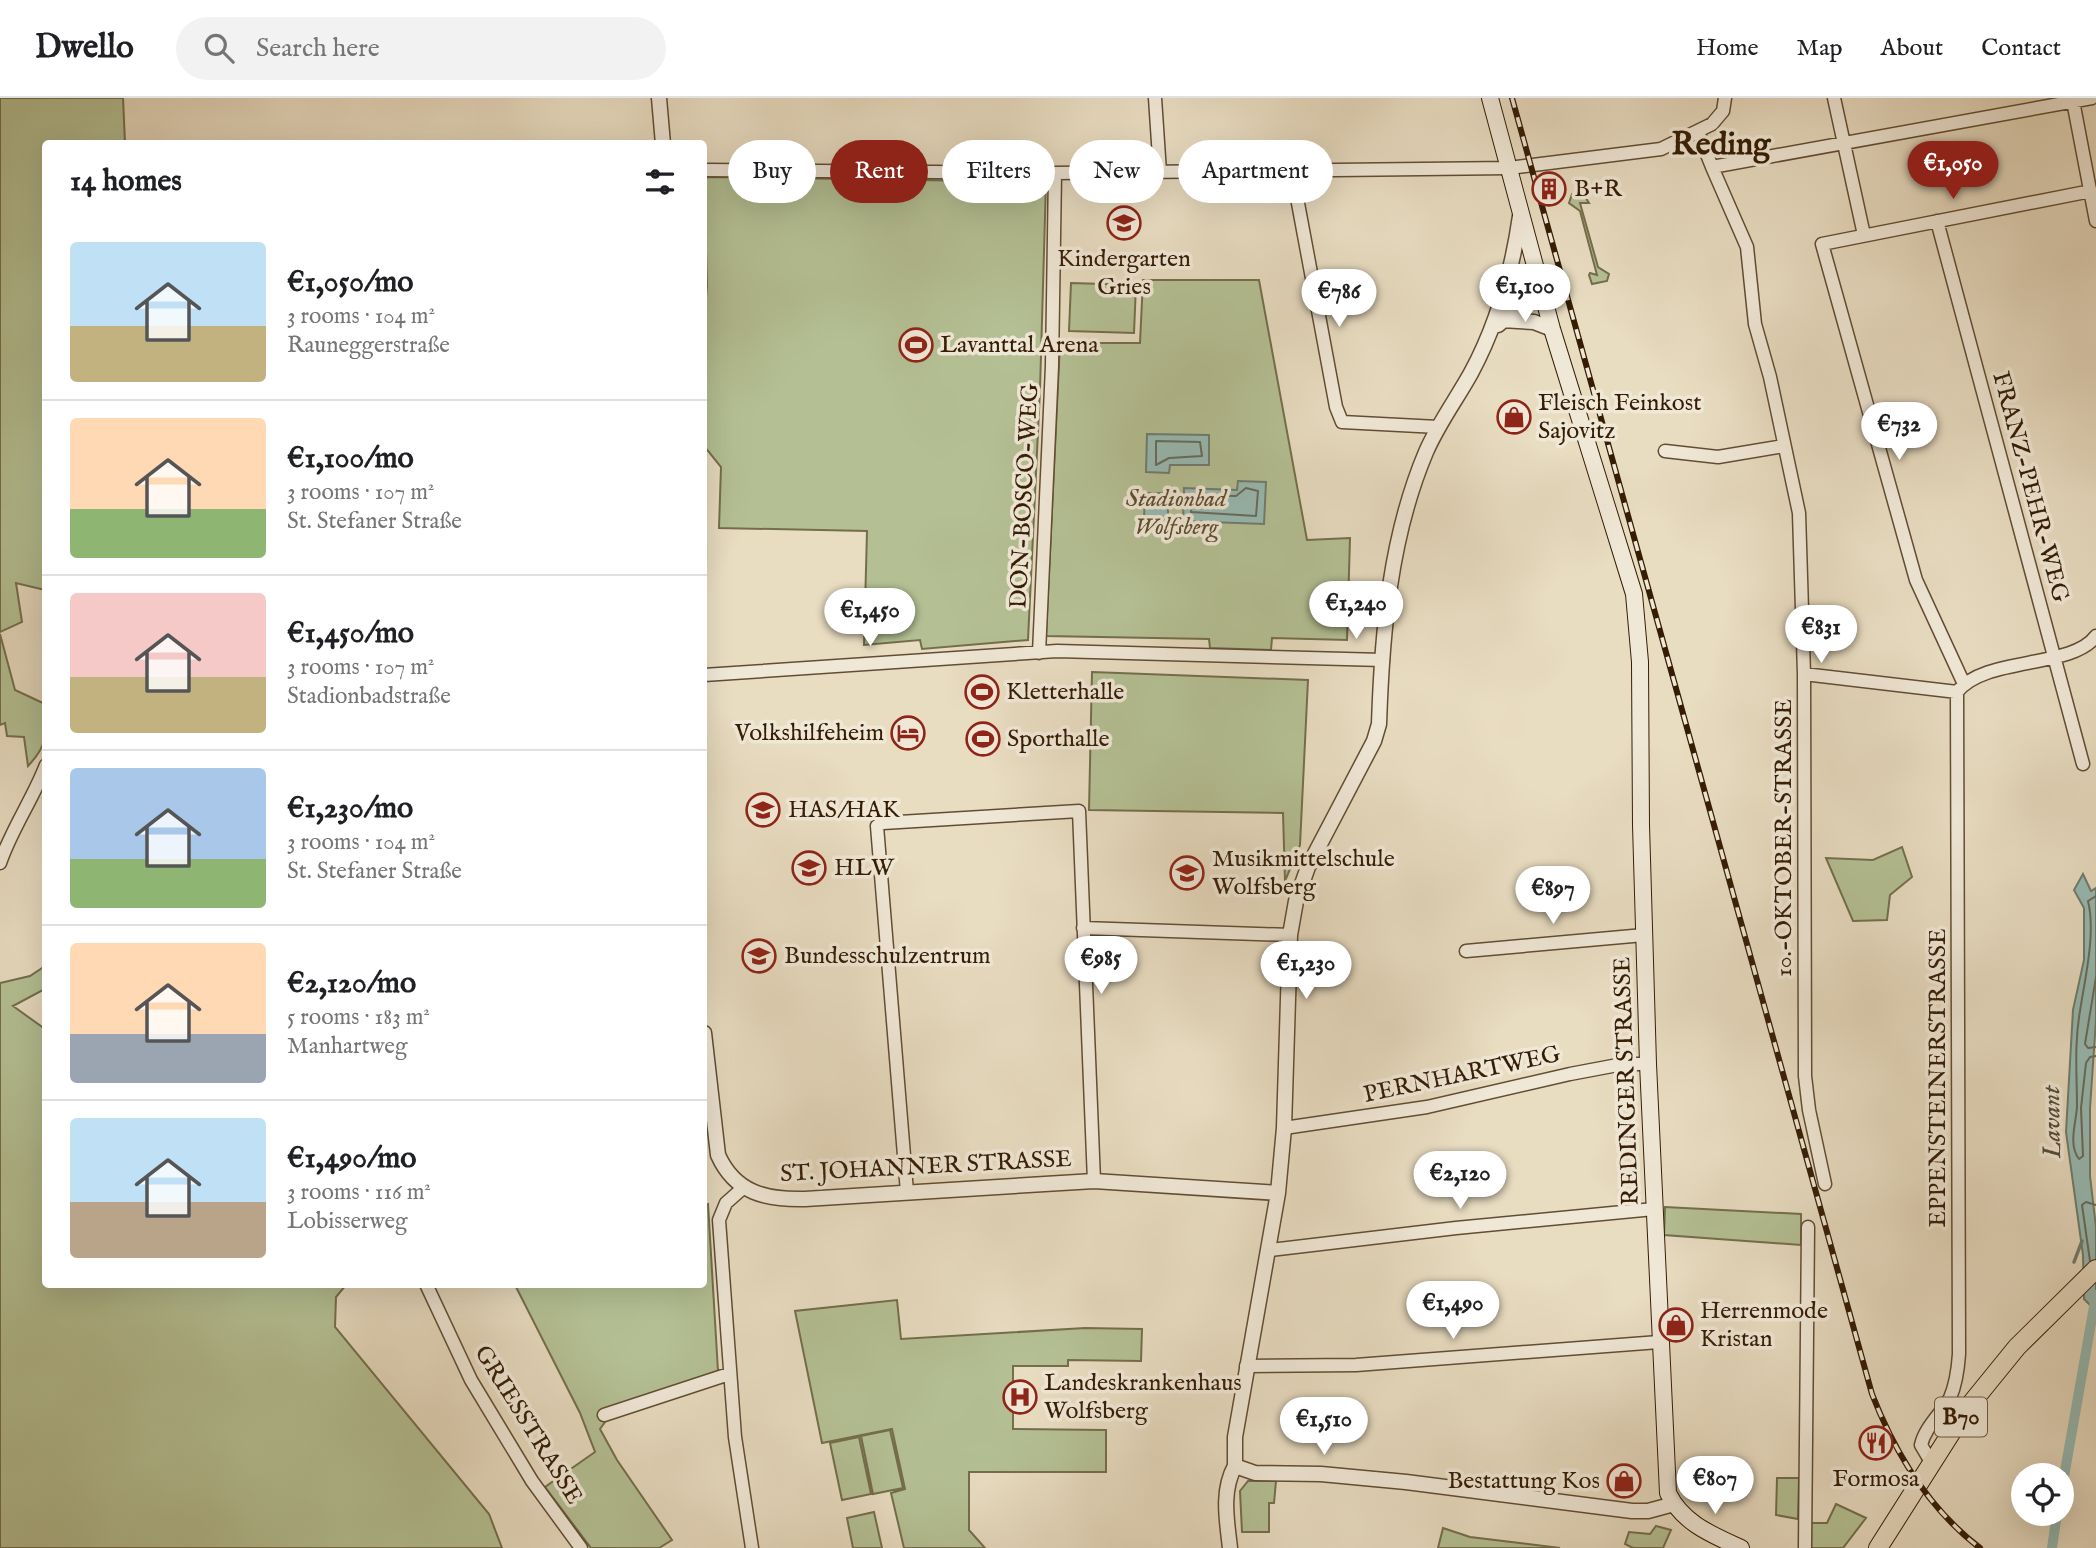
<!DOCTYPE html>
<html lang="en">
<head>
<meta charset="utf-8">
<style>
  body { margin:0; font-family:"IM FELL English",serif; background:#f2f2f2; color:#202124; height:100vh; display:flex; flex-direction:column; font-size:26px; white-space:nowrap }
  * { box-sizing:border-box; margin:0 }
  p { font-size:23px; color:#757577 }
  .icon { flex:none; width:38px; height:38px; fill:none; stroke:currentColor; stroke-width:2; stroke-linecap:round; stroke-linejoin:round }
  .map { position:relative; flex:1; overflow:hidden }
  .details { position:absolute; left:42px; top:42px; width:665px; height:1148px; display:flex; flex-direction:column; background:#fff; border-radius:7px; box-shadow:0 7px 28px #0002 }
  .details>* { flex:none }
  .banner { position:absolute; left:728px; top:42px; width:665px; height:63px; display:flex; gap:14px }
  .fabs { position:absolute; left:2011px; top:1365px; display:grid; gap:14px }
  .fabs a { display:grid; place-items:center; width:63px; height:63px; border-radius:50%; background:#fff; box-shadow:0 7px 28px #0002; font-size:35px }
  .price { position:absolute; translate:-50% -60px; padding:0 16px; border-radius:24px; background:#fff; color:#222; font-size:23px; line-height:46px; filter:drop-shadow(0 2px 4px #0008) }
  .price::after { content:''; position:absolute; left:50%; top:42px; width:21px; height:16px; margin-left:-10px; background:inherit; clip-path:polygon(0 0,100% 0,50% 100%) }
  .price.current { background:#8f2418; color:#fff }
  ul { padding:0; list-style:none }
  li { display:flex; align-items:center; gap:21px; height:175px; padding:0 28px }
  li+li { border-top:2px solid #e0e0e0 }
  li span { display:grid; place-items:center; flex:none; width:196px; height:140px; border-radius:7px; color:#555 }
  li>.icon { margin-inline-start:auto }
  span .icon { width:84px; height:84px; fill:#fffc; stroke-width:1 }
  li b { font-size:30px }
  h2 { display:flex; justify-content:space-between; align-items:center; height:84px; padding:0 28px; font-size:30px }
  .pill { padding:0 24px; border-radius:32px; background:#fff; box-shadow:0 7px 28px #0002; font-size:24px; line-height:63px }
  .pill.current { background:#8f2418; color:#fff }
  header { display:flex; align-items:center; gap:42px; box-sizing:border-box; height:98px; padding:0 35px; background:#fff; border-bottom:2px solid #e0e0e0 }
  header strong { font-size:33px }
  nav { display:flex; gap:38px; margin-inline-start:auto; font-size:24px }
  .search { width:490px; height:63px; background:#f2f2f2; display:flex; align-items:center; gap:18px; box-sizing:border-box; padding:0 24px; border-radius:38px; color:#757577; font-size:26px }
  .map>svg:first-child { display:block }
</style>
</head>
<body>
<header>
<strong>Dwello</strong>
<div class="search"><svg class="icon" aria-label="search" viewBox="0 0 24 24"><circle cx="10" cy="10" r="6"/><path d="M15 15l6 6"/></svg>Search here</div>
<nav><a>Home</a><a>Map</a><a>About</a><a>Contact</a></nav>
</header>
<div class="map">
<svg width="2096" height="1450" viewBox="0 0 2096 1450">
  <rect width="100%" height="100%" fill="#e8dcc1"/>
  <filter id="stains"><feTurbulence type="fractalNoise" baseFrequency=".00286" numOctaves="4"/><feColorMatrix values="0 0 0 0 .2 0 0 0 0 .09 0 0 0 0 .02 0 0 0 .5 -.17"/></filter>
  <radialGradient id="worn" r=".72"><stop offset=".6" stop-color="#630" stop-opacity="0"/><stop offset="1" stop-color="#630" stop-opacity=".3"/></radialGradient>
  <!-- green -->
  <path fill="#b4c094" stroke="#746e4c" stroke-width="2" d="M0 0H123L125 45 46 46 45 492 16 485 22 524 0 534Z
    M708 79 1046 84 1040 292 1028 542 922 551 920 542 864 547 867 433 719 430 721 369 704 348V222L707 188 704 82Z
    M1582 94 1589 105H1580L1598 169 1609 176 1607 183 1592 186 1589 177 1590 175 1597 177 1580 113 1569 105 1572 96Z
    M1143 182H1259L1307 442 1350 440 1347 542 1272 540 1271 552 1210 550 1209 541 1046 538 1060 245H1140Z
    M1071 185 1136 187 1134 235 1069 233Z
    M0 536 15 592 45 606C46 636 49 646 28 668L24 639 7 638 5 625 0 627Z
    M1092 574 1308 582 1300 747 1285 783 1283 715 1089 712Z
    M1902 749 1912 779 1890 797 1887 822 1853 823 1826 760 1873 762Z
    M45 868V891L13 908 45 931 46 1186 346 1187 336 1199 335 1229 489 1416 502 1450H0V885L30 878Z
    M708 1106 718 1273 602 1314 605 1324 600 1331 617 1362 672 1442 659 1450H591L545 1389 595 1354 580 1315 515 1187 704 1186V1108Z
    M1665 1109 1801 1116V1147L1664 1137Z
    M897 1202 901 1241 1085 1230 1142 1231 1141 1263 1068 1262V1268H1013V1331L1106 1332V1374H969V1432L985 1450H904L891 1395 905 1391 892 1331 822 1345 795 1213Z
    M890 1332 903 1390 873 1396 861 1338Z
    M859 1339 871 1396 842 1402 830 1345Z
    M1777 1380H1799L1798 1421 1776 1417Z
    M1248 1383H1276L1274 1405H1269V1434H1242L1240 1393Z
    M1836 1406 1866 1420 1843 1450H1809L1810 1425H1827Z
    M874 1414 882 1450H853L847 1420Z
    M1656 1428 1671 1432 1663 1450H1633L1625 1446 1629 1434 1650 1436Z
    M1443 1430 1470 1439 1560 1450H1438Z"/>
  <!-- water -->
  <path fill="#97bbb4" stroke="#707c6e" stroke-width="2" d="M1147 336 1209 337V367H1170L1169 375 1146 374Z
    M1238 383 1266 384 1264 426 1183 423 1184 390 1237 392Z
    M1145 395H1168V422H1144Z
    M2083 776 2091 793 2096 790V922L2090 1010V1078L2096 1129V1213L2084 1201 2083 1157 2066 1034 2073 912 2084 862V810L2074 792Z"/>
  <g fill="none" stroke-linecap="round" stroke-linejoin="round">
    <!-- shore -->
    <path stroke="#666c5c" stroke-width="2" d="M1156 343 1200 344 1202 358 1169 360 1156 367Z
      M1246 390 1258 393 1256 418 1191 414 1193 397 1236 398Z
      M2096 798 2088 803C2096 835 2085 880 2080 913 2074 947 2077 977 2077 1009 2076 1025 2068 1047 2079 1061L2083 1058 2081 1010 2086 965 2090 959 2096 958
      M2096 879 2085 946 2088 950 2096 949
      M2090 1163 2082 1107 2086 1104 2096 1107"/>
    <!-- stream -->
    <path stroke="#707c6e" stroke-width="3.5" d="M2074 1164 2082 1143"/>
    <!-- canal -->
    <path stroke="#97bbb4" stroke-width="10" d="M2062 1390 2096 1197
      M2052 1450 2057 1416"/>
    <defs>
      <path id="minor" d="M1155 0 1160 74
        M1834 0 1864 137
        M2073 3 2096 123
        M1698 34 1712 69 2092 0
        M1712 69 1747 149 1755 226 1770 279 1799 415 1804 576 1805 978 1809 1012 1825 1086
        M704 72 1055 75 1509 70 1661 51 1712 26 1723 13 1725 0
        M1292 73 1336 309 1342 324 1438 329
        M1937 123 2083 666
        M1665 353 1718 359 1784 348
        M1039 555 1052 268 1055 75
        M1804 576 1957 594
        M704 577 1057 553 1383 562
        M1964 586 1916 482 1822 146 2091 93
        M0 765C12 730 33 701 46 667
        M1083 830 1290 837
        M1466 853 1644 837
        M1284 1030 1427 1009 1570 976 1623 966H1648
        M743 1090 726 1105 719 1122 735 1339 752 1450
        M907 1094 877 728 883 725 1079 713 1094 1083
        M1270 1152 1456 1130 1654 1111
        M426 1186 471 1282 532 1383 581 1450
        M1246 1268 1356 1267 1659 1244
        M604 1317 729 1276
        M1931 1364 1921 1347C1925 1329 1941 1316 1950 1300 1956 1286 1958 1271 1959 1256L1957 594C1985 558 2072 571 2096 538
        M1805 1450 1808 1129"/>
      <path id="tertiary" d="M659 0 663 46
        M1504 199 1539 183
        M1502 222 1534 224 1552 231
        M1498 227 1523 205 1542 194
        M704 935 718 1057C735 1095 766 1102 805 1101L1094 1083 1278 1095
        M1235 1368V1339L1278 1095 1284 1030 1290 837 1296 803 1308 769 1374 643 1379 626C1382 534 1390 439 1426 354 1438 326 1456 302 1471 275 1498 225 1512 174 1520 118
        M1235 1368 1255 1375 1321 1376 1406 1384 1632 1413H1648L1674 1406
        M1230 1450C1227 1423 1221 1393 1235 1368"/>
      <path id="secondary" d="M1490 0 1552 231 1634 496 1640 564 1641 727 1648 966 1668 1395C1683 1426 1713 1437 1741 1450"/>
      <path id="primary" d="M1878 1450 1965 1313 2017 1249 2096 1171"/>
    </defs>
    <!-- minor casing -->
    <use href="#minor" stroke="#624d34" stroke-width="15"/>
    <!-- tertiary casing -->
    <use href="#tertiary" stroke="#624d34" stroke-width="17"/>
    <!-- secondary casing -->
    <use href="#secondary" stroke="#351d05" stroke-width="18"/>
    <!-- primary casing -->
    <use href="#primary" stroke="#351d05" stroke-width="20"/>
    <!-- minor -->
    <use href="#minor" stroke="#f0e8d7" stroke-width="12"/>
    <!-- tertiary -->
    <use href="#tertiary" stroke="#f0e8d7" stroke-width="14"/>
    <!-- secondary -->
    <use href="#secondary" stroke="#f0e8d7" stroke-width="16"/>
    <!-- primary -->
    <use href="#primary" stroke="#e8dcc1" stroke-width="18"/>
    <defs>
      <path id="rail" d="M1512 0 1872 1296C1895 1355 1929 1411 1980 1450"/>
    </defs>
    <!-- rail casing -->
    <use href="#rail" stroke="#351d05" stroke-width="6"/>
    <!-- rail -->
    <use href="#rail" stroke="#f0e8d7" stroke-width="3.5" stroke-dasharray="10" stroke-linecap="butt"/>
  </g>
  <!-- icons -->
  <defs>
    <symbol id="building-ring" viewBox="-11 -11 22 22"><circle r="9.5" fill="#f0e8d7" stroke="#8f2418" stroke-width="1.5"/><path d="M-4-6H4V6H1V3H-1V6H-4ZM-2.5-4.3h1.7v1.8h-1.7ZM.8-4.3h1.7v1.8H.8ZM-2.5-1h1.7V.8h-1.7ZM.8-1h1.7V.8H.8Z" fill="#8f2418"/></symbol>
    <symbol id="school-ring" viewBox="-11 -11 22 22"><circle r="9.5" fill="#f0e8d7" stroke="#8f2418" stroke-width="1.5"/><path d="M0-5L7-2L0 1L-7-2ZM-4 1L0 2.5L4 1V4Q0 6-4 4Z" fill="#8f2418"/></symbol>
    <symbol id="stadium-ring" viewBox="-11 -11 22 22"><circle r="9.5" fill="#f0e8d7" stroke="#8f2418" stroke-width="1.5"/><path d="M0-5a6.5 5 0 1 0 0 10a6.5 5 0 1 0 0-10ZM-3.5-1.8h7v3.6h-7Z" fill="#8f2418"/></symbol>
    <symbol id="shop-ring" viewBox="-11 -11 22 22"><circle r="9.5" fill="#f0e8d7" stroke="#8f2418" stroke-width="1.5"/><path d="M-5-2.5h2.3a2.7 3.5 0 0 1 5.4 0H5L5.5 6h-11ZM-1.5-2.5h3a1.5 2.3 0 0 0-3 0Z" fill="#8f2418"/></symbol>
    <symbol id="hotel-ring" viewBox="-11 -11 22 22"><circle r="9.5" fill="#f0e8d7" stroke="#8f2418" stroke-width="1.5"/><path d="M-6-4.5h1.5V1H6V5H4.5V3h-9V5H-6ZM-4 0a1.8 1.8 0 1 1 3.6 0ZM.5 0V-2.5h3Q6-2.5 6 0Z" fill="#8f2418"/></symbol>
    <symbol id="university-ring" viewBox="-11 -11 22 22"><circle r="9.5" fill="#f0e8d7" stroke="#8f2418" stroke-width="1.5"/><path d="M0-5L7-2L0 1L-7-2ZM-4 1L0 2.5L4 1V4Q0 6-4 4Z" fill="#8f2418"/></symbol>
    <symbol id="hospital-ring" viewBox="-11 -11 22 22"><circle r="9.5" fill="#f0e8d7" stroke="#8f2418" stroke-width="1.5"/><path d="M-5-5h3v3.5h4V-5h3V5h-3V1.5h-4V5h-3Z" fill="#8f2418"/></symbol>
    <symbol id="restaurant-ring" viewBox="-11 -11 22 22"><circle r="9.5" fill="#f0e8d7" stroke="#8f2418" stroke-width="1.5"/><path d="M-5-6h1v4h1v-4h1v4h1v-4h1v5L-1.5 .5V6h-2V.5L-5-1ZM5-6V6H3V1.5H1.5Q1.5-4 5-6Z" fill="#8f2418"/></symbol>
  </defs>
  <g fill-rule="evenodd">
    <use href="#building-ring" x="1530" y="72" width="38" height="38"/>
    <use href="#school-ring" x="1105" y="106" width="38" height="38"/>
    <use href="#stadium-ring" x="897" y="228" width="38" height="38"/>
    <use href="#shop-ring" x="1495" y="300" width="38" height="38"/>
    <use href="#stadium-ring" x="963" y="575" width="38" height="38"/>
    <use href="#hotel-ring" x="889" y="616" width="38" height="38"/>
    <use href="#stadium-ring" x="964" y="622" width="38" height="38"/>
    <use href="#school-ring" x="744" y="693" width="38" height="38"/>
    <use href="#school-ring" x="790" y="751" width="38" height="38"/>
    <use href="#school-ring" x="1168" y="756" width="38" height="38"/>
    <use href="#university-ring" x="740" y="839" width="38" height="38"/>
    <use href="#shop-ring" x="1657" y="1208" width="38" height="38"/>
    <use href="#hospital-ring" x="1001" y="1280" width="38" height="38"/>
    <use href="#restaurant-ring" x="1857" y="1326" width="38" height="38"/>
    <use href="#shop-ring" x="1605" y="1364" width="38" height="38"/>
  </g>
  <g text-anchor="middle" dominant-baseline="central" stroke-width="7" stroke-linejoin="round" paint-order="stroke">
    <!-- shield labels -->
    <rect fill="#f0e8d7" stroke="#6d5a44" stroke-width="2" x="1935" y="1299.5" width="52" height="39" rx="5"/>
    <g font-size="23" font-weight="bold" fill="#351d05">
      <text x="1961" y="1319">B70</text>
    </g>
    <!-- poi labels -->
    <g font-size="24" fill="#351d05" stroke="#f0e8d7" text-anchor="start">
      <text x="1574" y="91">B+R</text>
      <text x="1124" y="161" text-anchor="middle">Kindergarten<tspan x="1124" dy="28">Gries</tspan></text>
      <text x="940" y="247">Lavanttal Arena</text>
      <text x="1538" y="305">Fleisch Feinkost<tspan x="1538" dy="28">Sajovitz</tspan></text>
      <text x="1006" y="594">Kletterhalle</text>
      <text x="884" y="635" text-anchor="end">Volkshilfeheim</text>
      <text x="1007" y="641">Sporthalle</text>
      <text x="788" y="712">HAS/HAK</text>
      <text x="1212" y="761">Musikmittelschule<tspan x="1212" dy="28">Wolfsberg</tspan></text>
      <text x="834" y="770">HLW</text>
      <text x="784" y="858">Bundesschulzentrum</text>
      <text x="1700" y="1213">Herrenmode<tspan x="1700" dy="28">Kristan</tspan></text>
      <text x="1044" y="1285">Landeskrankenhaus<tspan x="1044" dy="28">Wolfsberg</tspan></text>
      <text x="1876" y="1381" text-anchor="middle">Formosa</text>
      <text x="1600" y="1383" text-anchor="end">Bestattung Kos</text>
    </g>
    <!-- street labels -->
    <g font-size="24" fill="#351d05" stroke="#f0e8d7">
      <text transform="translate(2030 389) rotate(75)">FRANZ-PEHR-WEG</text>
      <text transform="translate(1025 398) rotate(-87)">DON-BOSCO-WEG</text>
      <text transform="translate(1784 740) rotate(-90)">10.-OKTOBER-STRASSE</text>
      <text transform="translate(1462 977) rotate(-12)">PERNHARTWEG</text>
      <text transform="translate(1938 980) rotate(-90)">EPPENSTEINERSTRASSE</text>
      <text transform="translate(1627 983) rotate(-92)">REDINGER STRASSE</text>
      <text transform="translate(926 1069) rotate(-3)">ST. JOHANNER STRASSE</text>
      <text transform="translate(528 1327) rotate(58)">GRIESSTRASSE</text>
    </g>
    <!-- park labels -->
    <g font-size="24" font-style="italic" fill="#5b4e30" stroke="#f0e8d7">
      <text x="1176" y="401">Stadionbad<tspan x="1176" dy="28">Wolfsberg</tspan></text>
    </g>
    <!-- water labels -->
    <g font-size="26" font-style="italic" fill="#524c3a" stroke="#f0e8d7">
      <text transform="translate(2052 1024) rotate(-91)">Lavant</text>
    </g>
    <!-- district labels -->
    <g font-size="32" font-weight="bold" fill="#351d05" stroke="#f0e8d7">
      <text x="1721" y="47">Reding</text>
    </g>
  </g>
  <rect width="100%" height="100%" filter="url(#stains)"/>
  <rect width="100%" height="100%" fill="url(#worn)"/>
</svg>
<div class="fabs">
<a><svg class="icon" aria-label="locate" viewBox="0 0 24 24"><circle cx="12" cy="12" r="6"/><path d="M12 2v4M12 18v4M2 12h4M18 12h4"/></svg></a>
</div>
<b class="price current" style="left:1953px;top:103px">€1,050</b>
<b class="price" style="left:1525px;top:226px">€1,100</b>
<b class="price" style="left:1339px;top:231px">€786</b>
<b class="price" style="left:1899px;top:364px">€732</b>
<b class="price" style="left:1356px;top:543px">€1,240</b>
<b class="price" style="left:870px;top:550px">€1,450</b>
<b class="price" style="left:1821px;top:567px">€831</b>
<b class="price" style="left:1553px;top:828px">€897</b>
<b class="price" style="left:1101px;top:898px">€985</b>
<b class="price" style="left:1306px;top:903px">€1,230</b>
<b class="price" style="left:1460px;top:1113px">€2,120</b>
<b class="price" style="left:1453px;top:1243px">€1,490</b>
<b class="price" style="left:1324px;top:1359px">€1,510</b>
<b class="price" style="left:1715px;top:1418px">€807</b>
<div class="banner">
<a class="pill">Buy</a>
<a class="pill current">Rent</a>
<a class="pill">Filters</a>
<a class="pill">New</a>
<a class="pill">Apartment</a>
</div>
<section class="details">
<h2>14 homes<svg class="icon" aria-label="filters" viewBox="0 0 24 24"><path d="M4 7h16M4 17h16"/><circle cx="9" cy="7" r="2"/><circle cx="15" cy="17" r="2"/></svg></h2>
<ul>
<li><span style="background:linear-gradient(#bfe0f5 60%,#c2b280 0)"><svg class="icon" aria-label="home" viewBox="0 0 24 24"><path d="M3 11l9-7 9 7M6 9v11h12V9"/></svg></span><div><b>€1,050/mo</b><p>3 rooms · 104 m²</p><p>Rauneggerstraße</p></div></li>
<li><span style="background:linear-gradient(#ffd9b3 65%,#8fb573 0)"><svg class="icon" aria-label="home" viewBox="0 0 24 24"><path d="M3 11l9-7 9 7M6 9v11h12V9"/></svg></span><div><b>€1,100/mo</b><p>3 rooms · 107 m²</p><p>St. Stefaner Straße</p></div></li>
<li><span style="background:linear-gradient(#f6c9c9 60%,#c2b280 0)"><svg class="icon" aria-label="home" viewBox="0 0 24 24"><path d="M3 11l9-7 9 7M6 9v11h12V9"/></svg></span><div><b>€1,450/mo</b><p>3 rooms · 107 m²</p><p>Stadionbadstraße</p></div></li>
<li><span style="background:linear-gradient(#a9c7e8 65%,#8fb573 0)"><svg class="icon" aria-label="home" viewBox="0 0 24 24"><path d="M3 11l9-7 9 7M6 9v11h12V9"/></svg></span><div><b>€1,230/mo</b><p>3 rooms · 104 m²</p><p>St. Stefaner Straße</p></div></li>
<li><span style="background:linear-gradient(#ffd9b3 65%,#9aa5b1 0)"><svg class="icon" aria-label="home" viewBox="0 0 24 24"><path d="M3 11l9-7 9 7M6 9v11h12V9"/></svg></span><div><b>€2,120/mo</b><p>5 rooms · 183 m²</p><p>Manhartweg</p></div></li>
<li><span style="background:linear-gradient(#bfe0f5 60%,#b9a48a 0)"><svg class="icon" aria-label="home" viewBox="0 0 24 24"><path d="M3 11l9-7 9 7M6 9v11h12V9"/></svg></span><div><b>€1,490/mo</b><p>3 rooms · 116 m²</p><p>Lobisserweg</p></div></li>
</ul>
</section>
</div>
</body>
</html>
